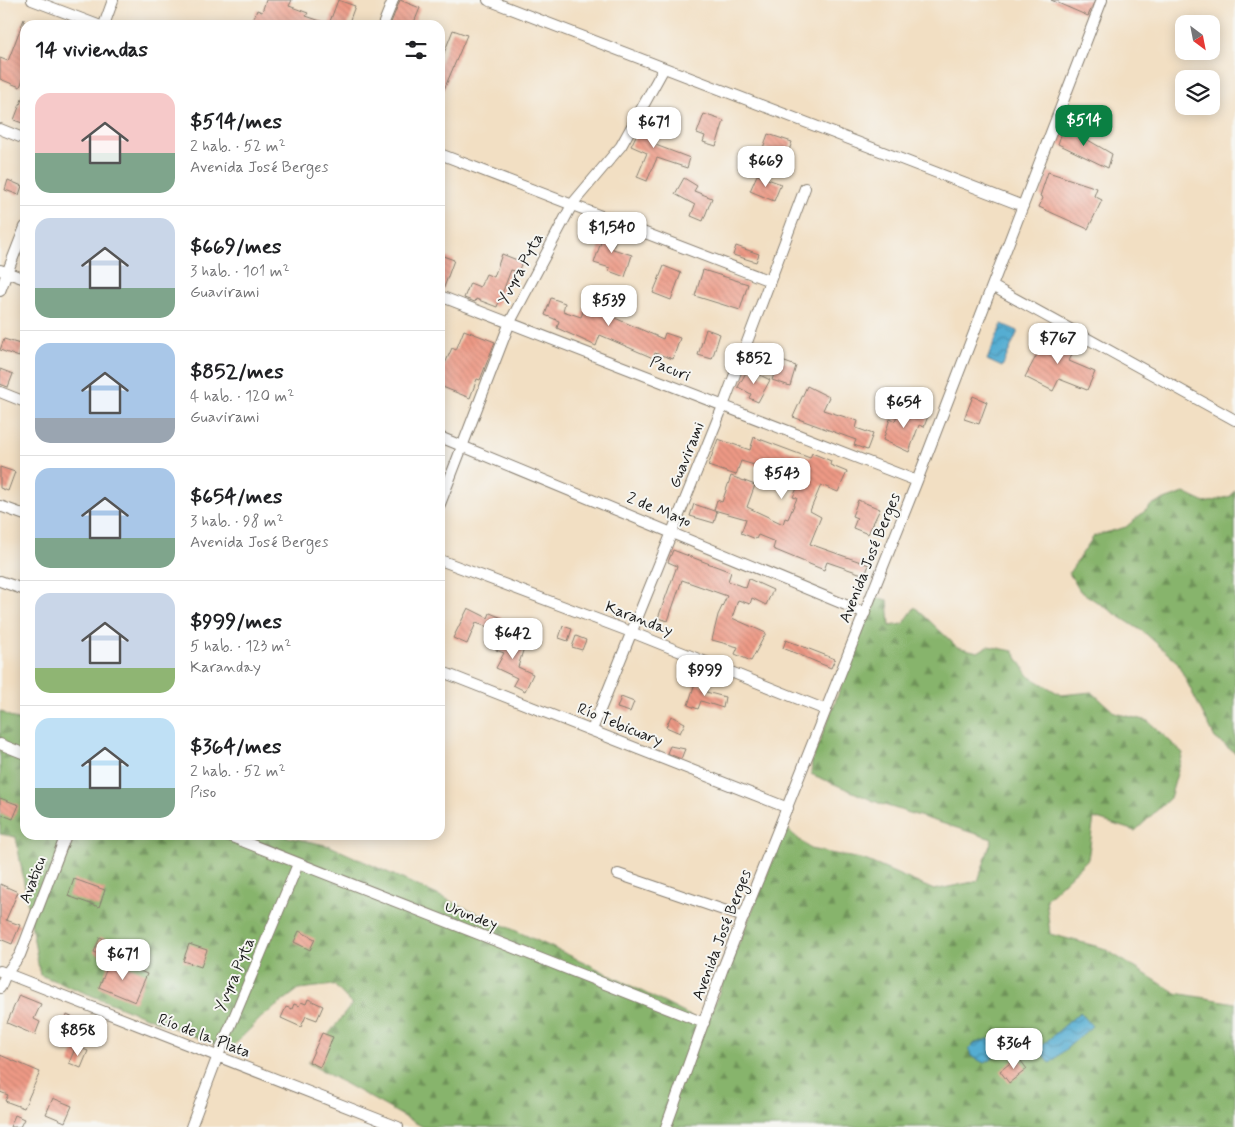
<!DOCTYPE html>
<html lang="es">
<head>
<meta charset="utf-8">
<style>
  body { margin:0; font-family:Mynerve,sans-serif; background:#f2f2f2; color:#202124; height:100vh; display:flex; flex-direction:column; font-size:19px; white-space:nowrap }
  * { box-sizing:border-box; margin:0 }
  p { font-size:16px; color:#757577 }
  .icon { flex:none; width:28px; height:28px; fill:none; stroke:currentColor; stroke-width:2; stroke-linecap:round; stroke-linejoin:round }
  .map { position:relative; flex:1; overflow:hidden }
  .sheet { position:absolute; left:20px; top:20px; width:425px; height:820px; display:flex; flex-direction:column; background:#fff; border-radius:15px; box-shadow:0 2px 12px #0003 }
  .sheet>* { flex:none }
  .needle { width:32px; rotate:148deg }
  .tools { position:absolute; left:1175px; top:15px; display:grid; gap:10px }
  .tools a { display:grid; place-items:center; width:45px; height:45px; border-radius:10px; background:#fff; box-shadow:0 2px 12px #0003; font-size:25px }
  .price { position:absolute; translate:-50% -42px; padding:0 11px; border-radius:10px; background:#fff; color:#222; font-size:16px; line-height:32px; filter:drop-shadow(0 1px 2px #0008) }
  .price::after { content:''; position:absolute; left:50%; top:30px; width:15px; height:11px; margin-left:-8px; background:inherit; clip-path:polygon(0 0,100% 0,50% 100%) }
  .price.current { background:#0b8043; color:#fff }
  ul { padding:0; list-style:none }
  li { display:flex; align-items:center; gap:15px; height:125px; padding:0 15px }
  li+li { border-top:1px solid #e0e0e0 }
  li span { display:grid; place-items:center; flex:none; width:140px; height:100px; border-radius:15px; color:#555 }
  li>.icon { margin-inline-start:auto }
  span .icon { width:60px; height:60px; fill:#fffc; stroke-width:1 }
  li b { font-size:21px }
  h2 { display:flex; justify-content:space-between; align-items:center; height:60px; padding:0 15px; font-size:21px }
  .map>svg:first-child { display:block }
</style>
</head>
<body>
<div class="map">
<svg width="1235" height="1127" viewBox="0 0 1235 1127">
  <defs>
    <pattern id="forest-firs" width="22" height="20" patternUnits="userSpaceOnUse" patternTransform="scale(1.25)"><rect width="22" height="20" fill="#87b46c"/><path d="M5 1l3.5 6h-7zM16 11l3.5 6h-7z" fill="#6e9258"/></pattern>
    <pattern id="water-waves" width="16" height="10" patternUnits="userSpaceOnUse" patternTransform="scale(1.25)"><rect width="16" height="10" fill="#55add2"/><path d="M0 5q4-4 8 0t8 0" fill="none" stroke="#468caa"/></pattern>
    <pattern id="building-back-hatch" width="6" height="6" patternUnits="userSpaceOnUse" patternTransform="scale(1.25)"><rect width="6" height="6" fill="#ed9985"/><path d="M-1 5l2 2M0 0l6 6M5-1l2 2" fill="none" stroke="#cb8372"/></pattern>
  </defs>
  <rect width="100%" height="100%" fill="#f6f6f2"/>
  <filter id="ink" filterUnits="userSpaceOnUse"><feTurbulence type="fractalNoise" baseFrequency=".02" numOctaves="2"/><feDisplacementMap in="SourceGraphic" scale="10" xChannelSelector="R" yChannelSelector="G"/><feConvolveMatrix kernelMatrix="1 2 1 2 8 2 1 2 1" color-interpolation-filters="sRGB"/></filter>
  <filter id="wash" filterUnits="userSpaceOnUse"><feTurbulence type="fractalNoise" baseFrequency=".0096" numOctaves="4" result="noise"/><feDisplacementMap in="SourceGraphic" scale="20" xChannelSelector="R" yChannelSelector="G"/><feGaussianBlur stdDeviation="1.12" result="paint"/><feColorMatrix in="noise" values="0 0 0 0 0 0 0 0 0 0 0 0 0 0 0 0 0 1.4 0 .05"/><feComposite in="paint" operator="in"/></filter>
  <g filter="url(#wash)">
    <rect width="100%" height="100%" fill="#f2dfc3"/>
    <!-- forest -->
    <path fill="url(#forest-firs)" stroke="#526844" d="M1235 490V753L1215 738 1177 662 1145 633 1080 591 1069 573 1094 536 1126 527 1153 504 1184 493 1205 503 1231 496Z
      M870 596 888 600 890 626 903 624 915 607 957 647 978 652 988 646 1013 651 1029 676 1061 695 1092 692 1115 713 1148 721 1183 753 1170 798 1135 831 1094 818 1088 859 1046 899 1050 934 1103 948 1176 993 1235 1003V1127H423L308 1063 315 1052 352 1004 334 985 299 989 262 1017 229 1050 40 975 16 837 0 834V711L25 724V835H279L330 846 584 962 704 1023 707 1022 786 828 810 849 865 860 934 890 978 881 992 839 881 804 811 774 812 761 853 656Z"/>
    <!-- water -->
    <path fill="url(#water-waves)" stroke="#386477" d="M1002 324 1018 331 1002 367 987 360Z
      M1080 1012 1092 1026 1050 1063 1038 1049Z
      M988 1039 993 1040 998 1047 992 1059 984 1063 971 1056 969 1049 975 1043Z"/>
    <g id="blocks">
      <!-- building -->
      <path fill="url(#building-back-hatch)" d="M266 0H292L289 6 308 13 306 16 329 24 338 0 355 6 348 25H251L257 10 262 12Z
        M400 0 420 8 413 25H390Z
        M1051 0H1095L1088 16Z
        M24 19 25 74 20 87 0 79V58L8 61Z
        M453 30 467 35 440 99V63Z
        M24 94H25V124L14 120Z
        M704 114 724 121 716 146 703 142 705 136 697 133Z
        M645 117 661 124 653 144 690 158 687 168 657 158 647 181 637 177 647 153 631 146Z
        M1064 126 1112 154 1108 168 1058 144Z
        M768 134 792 142 787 156 763 148Z
        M1048 172 1097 188 1094 196 1102 200 1088 229 1039 207 1043 198 1040 196Z
        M757 175 781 184 774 201 750 191Z
        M684 178 697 186 694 191 712 198 703 221 691 216 695 205 675 194Z
        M8 180 22 186 19 195 5 190Z
        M606 227 618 231 613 249 632 255 625 277 609 271 610 268 594 263Z
        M736 246 759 254 756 262 733 255Z
        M502 254 522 262 518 272 511 270 497 307 476 299 475 302 464 298 470 283 480 287 486 274 494 277Z
        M443 256 454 260 443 290 440 289V265Z
        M664 266 681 273 671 300 653 293Z
        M703 270 748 284 740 310 695 296Z
        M592 288 614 296 608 315 663 339 665 333 680 338 673 359 655 353 653 358 600 335 596 346 557 328 559 321 545 315 551 298 565 303 563 311 581 317Z
        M706 329 720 334 712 359 698 355Z
        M464 330 495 342 480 380 477 379 470 398 440 386 443 368 452 348 456 350Z
        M1049 332 1076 346 1069 361 1095 372 1087 390 1059 379 1053 391 1025 377Z
        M4 339 23 345 19 357 0 350Z
        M779 360 796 366 790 386 772 380Z
        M0 369 13 374 8 387 0 384Z
        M748 369 770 380 758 402 749 398 751 394 738 387Z
        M807 386 829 397 823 410 858 421 856 428 873 434 867 450 854 445 856 440 793 417Z
        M973 396 987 402 979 424 964 419Z
        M900 407 928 416 924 427 919 425 909 452 883 440 890 419 895 421Z
        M754 437 810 458 812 453 831 461 830 465 847 472 838 492 821 485 810 511 821 517 810 544 869 565 865 575 827 562 824 570 773 549 775 542 758 535 756 539 741 533 746 519 714 510 717 500 722 502 731 476 755 485 747 507 783 524 785 518 788 519 797 498 793 497 800 482 788 477 791 471 766 462 764 468 741 461 736 475 708 466 718 439 750 450Z
        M0 467 15 472 8 491 0 488Z
        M858 500 880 509 868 534 853 528 857 518 852 516Z
        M694 504 717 512 714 523 690 516Z
        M673 550 731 572 728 581 746 588 749 579 773 590 766 605 752 598 750 604 738 600 732 618 766 633 751 661 735 654 738 647 712 640 718 615 727 596 682 580 668 621 658 618 677 566 668 562Z
        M468 608 488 618 490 613 502 618 499 624 508 628 505 633 476 623 467 644 453 638Z
        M563 626 572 629 568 641 559 638Z
        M501 633 526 641 518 667 533 674 525 691 513 685 517 678 496 668 504 653 496 650Z
        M576 636 586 640 582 650 572 647Z
        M786 640 835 659 831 668 783 648Z
        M695 683 708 687 706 692 725 697 723 708 701 701 698 709 688 705Z
        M621 697 634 702 630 712 617 708Z
        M671 716 685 723 680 733 666 727Z
        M670 746 685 749 681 759 667 753Z
        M0 798 19 805 13 819 0 814Z
        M74 879 105 890 99 907 68 896Z
        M0 884 18 892 6 920 20 925 12 944 0 939Z
        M299 931 315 939 310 950 294 942Z
        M100 937 112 942 105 957 94 952Z
        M189 944 207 950 201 967 183 961Z
        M111 959 147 974 135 1002 99 987Z
        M19 995 41 1004 34 1019 40 1022 35 1035 7 1023Z
        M308 999 323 1006 317 1020 306 1016 301 1027 281 1018 286 1007 292 1009 294 1004 299 1006 301 1002 306 1004Z
        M67 1015 80 1021 73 1038 60 1032Z
        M322 1033 333 1037 320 1067 309 1062Z
        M76 1046 88 1051 81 1068 69 1063Z
        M0 1055 40 1072 24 1108 5 1101 8 1095 0 1092Z
        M1018 1057 1027 1069 1009 1083 1000 1071Z
        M53 1098 72 1106 65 1122 46 1114Z
        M15 1115 24 1119 20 1127H10Z"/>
    </g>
  </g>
  <g filter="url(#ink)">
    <use href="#blocks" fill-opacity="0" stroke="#877e70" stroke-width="1"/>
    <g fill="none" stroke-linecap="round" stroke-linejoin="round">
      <defs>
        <path id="street" d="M32 0 98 25
          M488 0 1023 206
          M104 25 113 0
          M383 25 393 0
          M0 129 25 139
          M440 154 770 281
          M0 270 25 279
          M992 286 1235 420
          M0 291 25 227
          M440 296 917 481
          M0 392 25 402
          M440 437 865 613
          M440 504 510 322 573 203 621 146 664 68
          M0 506 25 515
          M440 560 631 632 826 710
          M0 581 25 590
          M440 671 788 808
          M592 730 723 406 805 188
          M0 744 25 754
          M227 835 704 1023
          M618 874 744 917
          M0 971 398 1127
          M0 988 6 974 20 955 66 835
          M191 1127 217 1058 298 864
          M666 1127 723 968 917 481 1102 0"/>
      </defs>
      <!-- street casing -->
      <use href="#street" stroke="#877e70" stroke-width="12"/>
      <!-- street -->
      <use href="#street" stroke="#fff" stroke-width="10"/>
    </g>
  </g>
  <g text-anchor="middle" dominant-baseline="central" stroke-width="4" stroke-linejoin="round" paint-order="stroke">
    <!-- street labels -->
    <g font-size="16" fill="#1c1c1c" stroke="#f6f6f2">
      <text transform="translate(521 269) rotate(-62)">Yvyra Pyta</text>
      <text transform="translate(670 369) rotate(22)">Pacuri</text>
      <text transform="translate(687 455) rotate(-68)">Guavirami</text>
      <text transform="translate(659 510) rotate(22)">2 de Mayo</text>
      <text transform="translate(870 558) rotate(-68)">Avenida José Berges</text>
      <text transform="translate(639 619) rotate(21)">Karanday</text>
      <text transform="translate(620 725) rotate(22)">Río Tebicuary</text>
      <text transform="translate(33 880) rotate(-69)">Avaticu</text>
      <text transform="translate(471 916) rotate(21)">Urundey</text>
      <text transform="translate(722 935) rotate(-69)">Avenida José Berges</text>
      <text transform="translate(235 975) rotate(-67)">Yvyra Pyta</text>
      <text transform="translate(204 1036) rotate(21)">Río de la Plata</text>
    </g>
  </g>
</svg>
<div class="tools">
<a><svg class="needle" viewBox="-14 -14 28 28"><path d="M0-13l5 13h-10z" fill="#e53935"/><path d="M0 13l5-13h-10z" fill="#757577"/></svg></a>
<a><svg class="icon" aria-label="layers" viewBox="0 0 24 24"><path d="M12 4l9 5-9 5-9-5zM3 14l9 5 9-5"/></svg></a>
</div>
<b class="price current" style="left:1084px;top:147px">$514</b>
<b class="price" style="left:654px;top:149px">$671</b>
<b class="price" style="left:766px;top:188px">$669</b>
<b class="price" style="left:612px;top:254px">$1,540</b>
<b class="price" style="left:609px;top:327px">$539</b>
<b class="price" style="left:1058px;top:365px">$767</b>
<b class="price" style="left:754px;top:385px">$852</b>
<b class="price" style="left:904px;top:429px">$654</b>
<b class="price" style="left:782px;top:500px">$543</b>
<b class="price" style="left:513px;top:660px">$642</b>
<b class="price" style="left:705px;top:697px">$999</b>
<b class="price" style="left:123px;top:981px">$671</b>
<b class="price" style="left:78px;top:1057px">$858</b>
<b class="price" style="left:1014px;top:1070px">$364</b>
<section class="sheet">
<h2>14 viviendas<svg class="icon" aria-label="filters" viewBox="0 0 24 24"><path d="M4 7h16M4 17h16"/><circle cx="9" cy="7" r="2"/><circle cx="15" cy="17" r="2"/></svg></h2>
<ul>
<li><span style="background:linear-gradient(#f6c9c9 60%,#7fa58c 0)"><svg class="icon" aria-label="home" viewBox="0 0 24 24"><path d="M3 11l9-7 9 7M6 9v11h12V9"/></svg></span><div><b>$514/mes</b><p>2 hab. · 52 m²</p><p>Avenida José Berges</p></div></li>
<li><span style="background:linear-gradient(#c9d6e8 70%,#7fa58c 0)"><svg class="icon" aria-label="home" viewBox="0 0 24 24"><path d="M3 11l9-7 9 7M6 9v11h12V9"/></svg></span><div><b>$669/mes</b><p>3 hab. · 101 m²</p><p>Guavirami</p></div></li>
<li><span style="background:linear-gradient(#a9c7e8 75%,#9aa5b1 0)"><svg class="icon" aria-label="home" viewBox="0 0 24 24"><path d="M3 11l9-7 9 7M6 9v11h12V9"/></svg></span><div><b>$852/mes</b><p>4 hab. · 120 m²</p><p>Guavirami</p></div></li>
<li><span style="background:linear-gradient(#a9c7e8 70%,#7fa58c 0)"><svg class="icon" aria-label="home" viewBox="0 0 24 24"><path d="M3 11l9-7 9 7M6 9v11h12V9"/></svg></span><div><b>$654/mes</b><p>3 hab. · 98 m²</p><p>Avenida José Berges</p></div></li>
<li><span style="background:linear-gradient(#c9d6e8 75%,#8fb573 0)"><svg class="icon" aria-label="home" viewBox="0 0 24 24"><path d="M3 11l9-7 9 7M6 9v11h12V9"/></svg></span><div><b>$999/mes</b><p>5 hab. · 123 m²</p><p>Karanday</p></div></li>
<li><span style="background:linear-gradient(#bfe0f5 70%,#7fa58c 0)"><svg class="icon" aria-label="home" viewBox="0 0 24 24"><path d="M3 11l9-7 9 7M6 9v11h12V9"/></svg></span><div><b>$364/mes</b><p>2 hab. · 52 m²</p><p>Piso</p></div></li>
</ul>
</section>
</div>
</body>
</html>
